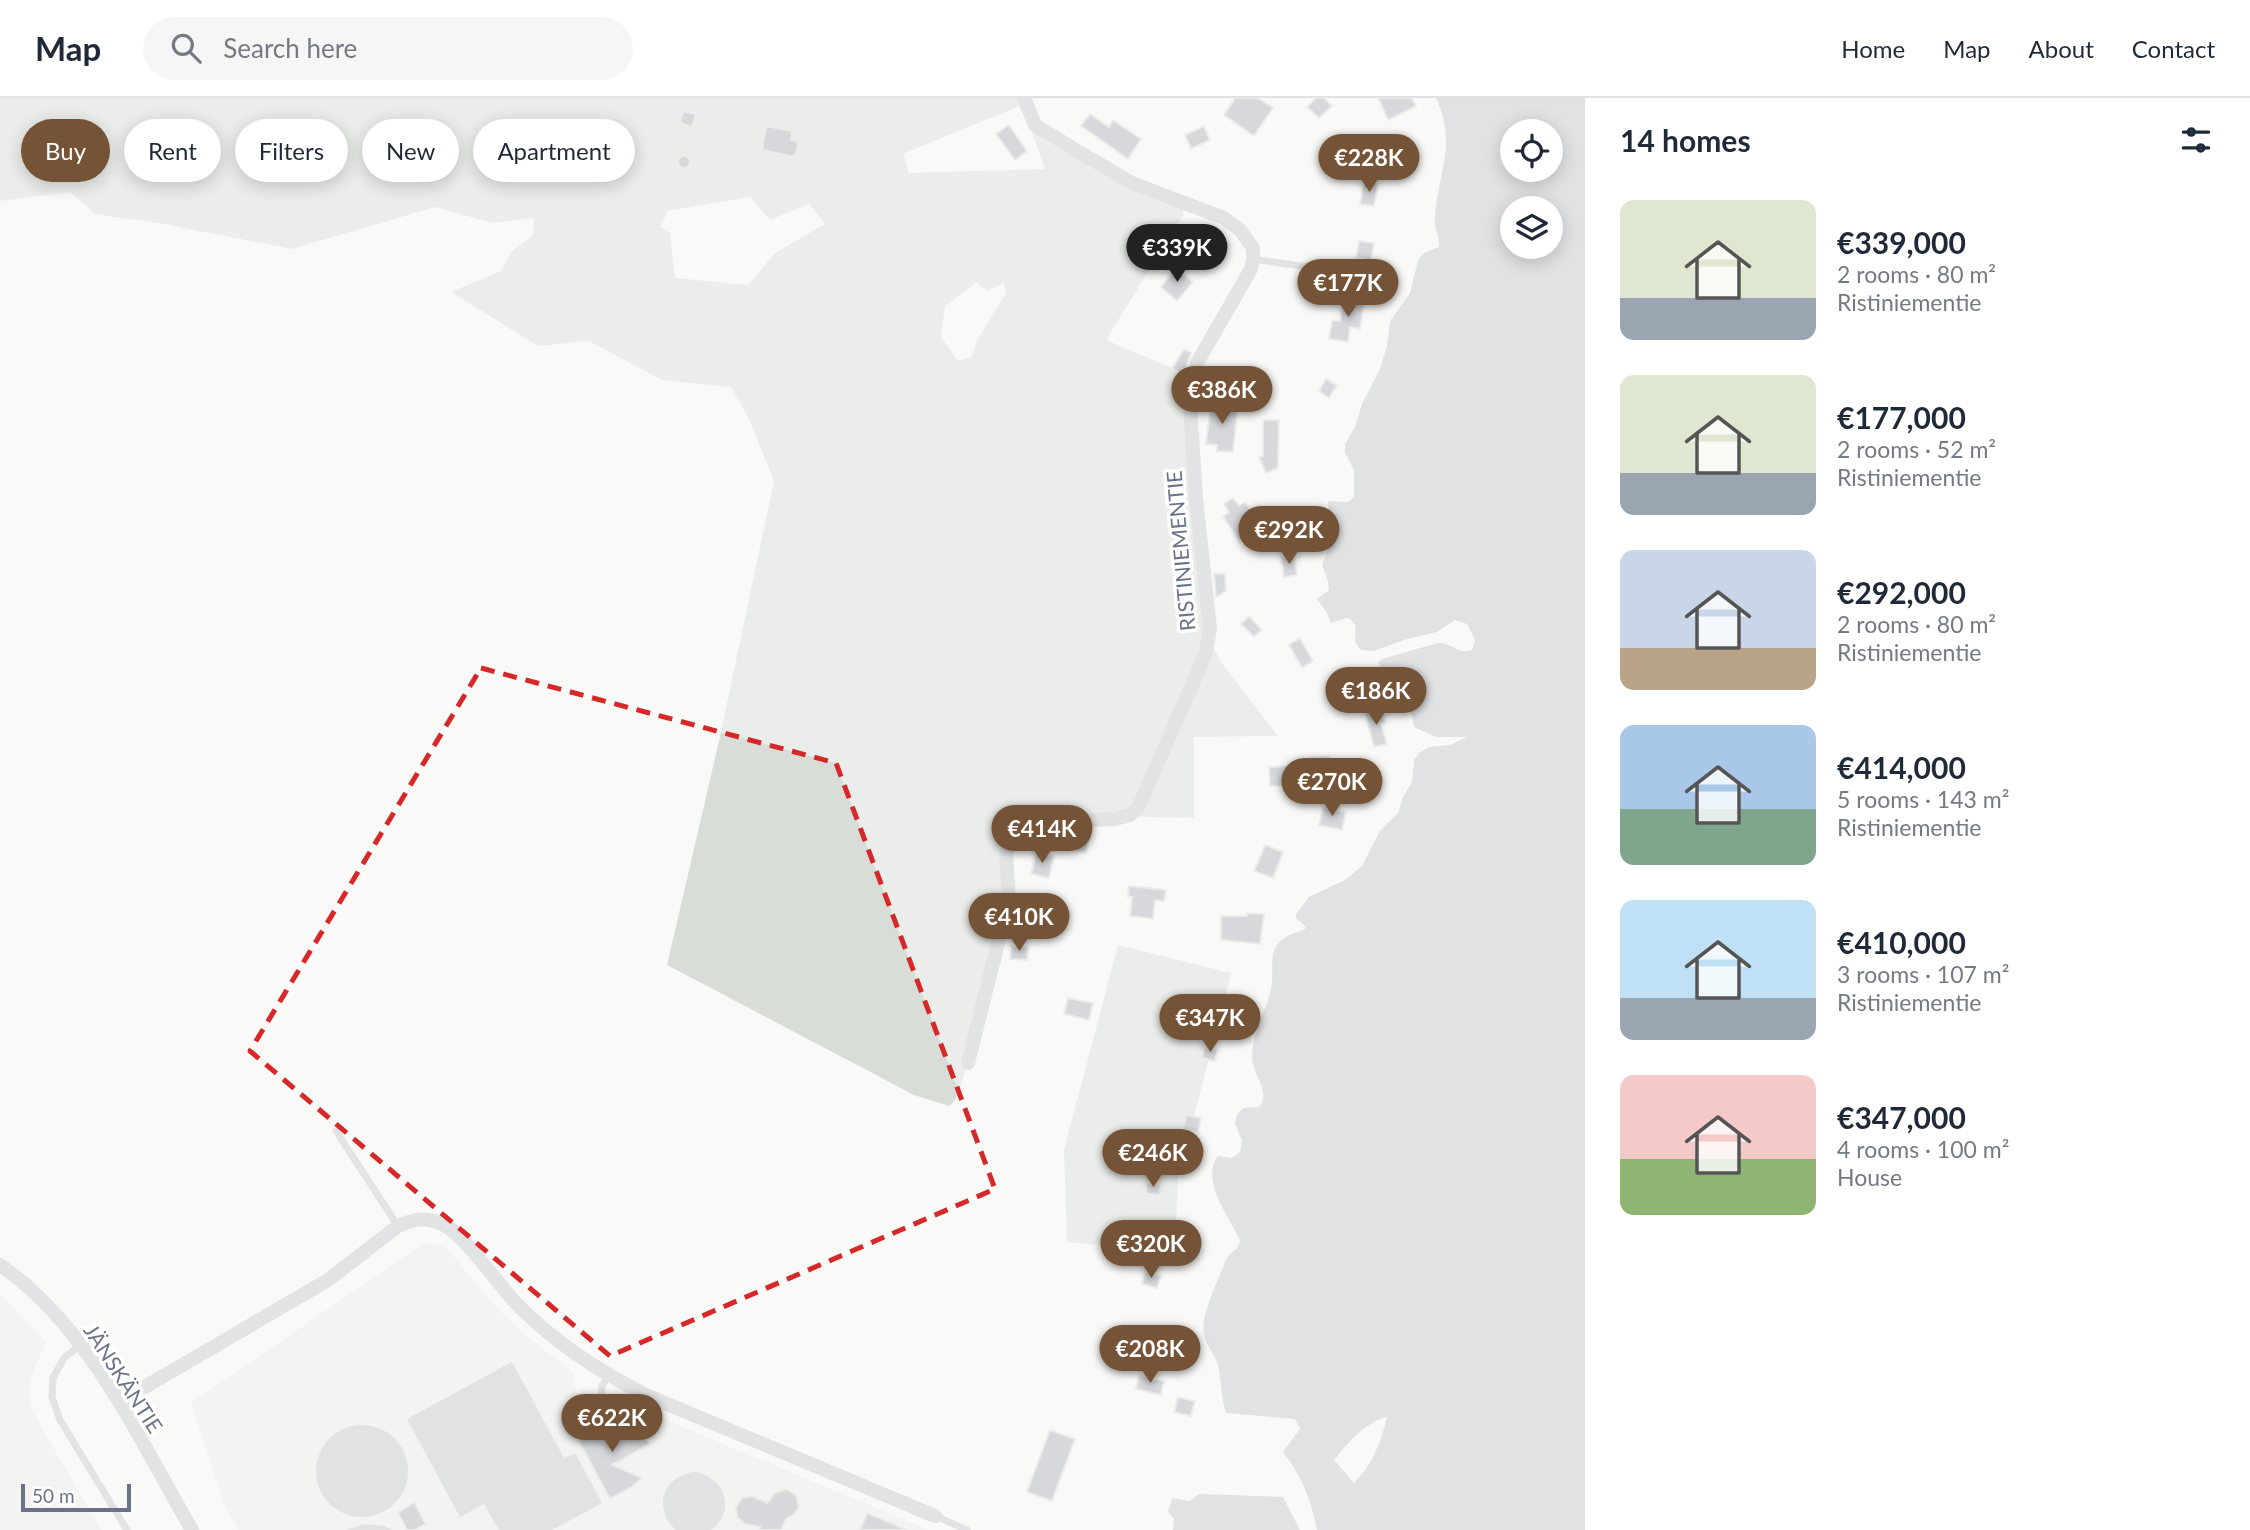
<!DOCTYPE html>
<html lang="en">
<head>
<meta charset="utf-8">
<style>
  body { margin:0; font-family:Lato,sans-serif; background:#f6f6f7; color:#1f2937; height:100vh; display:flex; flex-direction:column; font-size:26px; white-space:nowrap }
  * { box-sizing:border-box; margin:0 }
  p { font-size:23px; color:#747a83 }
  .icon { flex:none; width:38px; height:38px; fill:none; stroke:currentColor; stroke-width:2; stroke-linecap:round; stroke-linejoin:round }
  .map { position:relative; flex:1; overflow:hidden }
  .side { display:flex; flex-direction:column; background:#fff; width:665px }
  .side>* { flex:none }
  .top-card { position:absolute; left:21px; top:21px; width:665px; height:63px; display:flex; gap:14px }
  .buttons { position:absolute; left:1500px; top:21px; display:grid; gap:14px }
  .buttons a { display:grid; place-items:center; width:63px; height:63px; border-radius:50%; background:#fff; box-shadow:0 4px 18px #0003; font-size:35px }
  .scale { position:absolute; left:21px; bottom:18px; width:110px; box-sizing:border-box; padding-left:7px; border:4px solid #6a7287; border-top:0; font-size:19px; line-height:24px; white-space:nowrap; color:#6a7287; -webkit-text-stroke:5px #fff; paint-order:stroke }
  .price { position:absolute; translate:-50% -60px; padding:0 16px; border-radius:24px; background:#745337; color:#fff; font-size:23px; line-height:46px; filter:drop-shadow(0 2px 4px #0008) }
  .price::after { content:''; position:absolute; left:50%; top:42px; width:21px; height:16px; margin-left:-10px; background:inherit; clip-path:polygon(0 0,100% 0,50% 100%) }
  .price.current { background:#222; color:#fff }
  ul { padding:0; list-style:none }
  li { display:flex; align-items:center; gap:21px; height:175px; padding:0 35px }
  li span { display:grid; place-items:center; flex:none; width:196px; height:140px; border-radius:14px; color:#555 }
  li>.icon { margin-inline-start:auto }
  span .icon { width:84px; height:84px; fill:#fffc; stroke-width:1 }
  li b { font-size:30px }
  h2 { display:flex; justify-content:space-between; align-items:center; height:84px; padding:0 35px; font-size:30px }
  .tag { padding:0 24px; border-radius:32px; background:#fff; box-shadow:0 4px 18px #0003; font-size:24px; line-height:63px }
  .tag.current { background:#745337; color:#fff }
  header { display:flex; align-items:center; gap:42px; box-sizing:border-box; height:98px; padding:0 35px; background:#fff; border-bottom:2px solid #e0e1e3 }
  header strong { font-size:33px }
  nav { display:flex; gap:38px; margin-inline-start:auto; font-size:24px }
  .search { width:490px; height:63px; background:#f6f6f7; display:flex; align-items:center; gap:18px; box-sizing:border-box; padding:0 24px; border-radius:38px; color:#747a83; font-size:26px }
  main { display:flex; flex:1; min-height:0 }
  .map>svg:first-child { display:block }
</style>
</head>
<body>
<header>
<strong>Map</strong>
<div class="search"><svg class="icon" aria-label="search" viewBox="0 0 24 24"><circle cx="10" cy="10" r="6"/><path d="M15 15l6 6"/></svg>Search here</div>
<nav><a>Home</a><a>Map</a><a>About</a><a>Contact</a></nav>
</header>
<main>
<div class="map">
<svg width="1585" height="1432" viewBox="0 0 1585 1432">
  <rect width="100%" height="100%" fill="#f9f9f7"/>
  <!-- built -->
  <path fill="#eaeaea" d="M424 1145 445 1148 499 1212 525 1237 574 1275 576 1296 616 1301 929 1432H239L224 1405 191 1305Z
    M0 1196 46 1244 31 1279 30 1301 33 1314 101 1432H0Z"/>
  <!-- green -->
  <path fill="#d8ded7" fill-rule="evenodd" d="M0 0H1022L1024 6 903 56 909 75 1045 71 1031 31 1184 110 1183 117 1106 242 1172 270 1187 280 1211 546 1223 567 1278 638 1194 639V720L1142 719 1115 723 1033 726 1013 746 1002 860 956 1001 949 1008 914 997 667 867 719 643 774 383 748 319 731 289 662 282 589 243 538 248 451 194 501 173 513 152 533 137 534 120 493 125 435 109 292 151 164 126 95 116 70 94 0 103ZM750 99 770 122 809 106 825 126 775 155 748 187 675 180 670 135 660 129 668 113ZM977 184 987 193 1004 185 1006 195 978 241 971 259 958 263 941 239 945 208Z
    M1118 847 1231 875 1178 1080 1175 1154 1067 1144 1064 1052Z"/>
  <!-- water -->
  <path fill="#c0c5cd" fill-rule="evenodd" d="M1436 0H1585V1432H1317C1311 1402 1302 1378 1283 1354L1300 1331 1295 1321 1226 1315C1221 1299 1221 1283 1218 1267 1215 1256 1206 1248 1204 1237 1200 1217 1218 1183 1225 1164 1228 1155 1238 1153 1240 1143 1231 1121 1199 1082 1218 1058L1232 1060 1240 1054 1242 1043 1235 1025 1237 1016 1243 1010 1259 1009C1272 995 1252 976 1252 958 1252 933 1269 910 1272 884 1273 873 1270 857 1277 847 1283 837 1295 836 1305 831L1306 829 1296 820V816L1309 799 1345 782 1362 768 1380 733 1398 715 1403 699 1412 684 1414 662 1419 655 1429 649 1450 647 1467 639H1436L1414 629 1410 610 1399 598 1378 564 1385 560 1438 545C1451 544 1457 557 1472 552L1475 542 1467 526 1455 522 1437 534 1407 541 1374 553 1361 552 1355 544C1354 533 1360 526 1347 520L1331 525 1326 513 1317 501 1329 492 1328 483 1322 467 1330 445 1328 403 1348 404 1354 399V372L1345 355V346L1355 329 1362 306 1380 271 1387 248 1390 223 1410 195 1418 162 1424 155 1439 149C1440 139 1433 129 1435 117 1439 72 1457 45 1436 0ZM1550 33V72H1512V33ZM1550 110V149H1512V110ZM1387 1319C1381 1344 1372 1368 1354 1385L1334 1362C1348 1345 1365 1324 1387 1319Z
    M512 1264 564 1360 575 1355 602 1405 552 1432H499L484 1406 460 1419 407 1321Z
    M316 1373a46 46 0 1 1 92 0a46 46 0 1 1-92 0Z
    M696 1374C725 1380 737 1413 711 1432H676C652 1411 663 1376 696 1374Z
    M1199 1396 1283 1399 1300 1432H1173L1174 1421 1168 1414 1172 1400 1190 1403Z
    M364 1426 384 1428 392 1432H345Z"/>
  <!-- building -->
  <path fill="#acb0b9" stroke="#dbdbd9" stroke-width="2" d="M1235 0H1258L1273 10 1254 38 1224 17Z
    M1316 0H1324L1332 8 1319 20 1307 9Z
    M1378 0H1412L1416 8 1388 22Z
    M683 13 696 16 692 29 680 25Z
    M1090 16 1109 29 1113 22 1141 41 1128 61 1081 28Z
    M1009 27 1027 53 1015 62 996 36Z
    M766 28 792 33 791 42 799 44 795 59 762 52Z
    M1204 28 1210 42 1191 51 1185 37Z
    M678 64a6 6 0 1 1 12 0a6 6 0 1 1-12 0Z
    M1364 83 1378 86 1374 108 1360 106Z
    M1359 143 1374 145 1371 163 1356 160Z
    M1176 170 1193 184 1177 203 1161 189Z
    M1345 197 1365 200 1360 231 1350 229 1348 244 1329 241 1332 222 1340 223Z
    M1184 251 1191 255 1183 277 1172 270Z
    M1326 281 1337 287 1329 300 1319 293Z
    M1211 304 1238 307 1233 354 1217 353V347L1206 346Z
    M1263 322H1279L1278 370 1266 375 1259 359 1263 358Z
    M1233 400 1239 408 1245 404 1263 429 1240 444 1223 419 1229 414 1224 406Z
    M1319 421 1321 433 1301 437 1299 424Z
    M1294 458 1297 477 1284 479 1281 459Z
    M1225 475 1226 493 1216 499 1214 476Z
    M1249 518 1262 532 1254 539 1241 526Z
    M1300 540 1313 563 1302 570 1289 547Z
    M1382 611 1385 625 1381 626 1387 646 1374 649 1365 615Z
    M1330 658 1332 685 1311 686V679L1282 682V688H1270L1269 669 1310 667V659Z
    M1323 709 1346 714 1342 732 1319 727Z
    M1075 735 1090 739 1086 755 1072 752Z
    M1265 747 1283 754 1273 780 1254 773Z
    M1036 754 1054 758 1049 780 1031 776Z
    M1129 788 1166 792 1164 803 1155 802 1153 821 1130 818 1132 799H1128Z
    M1247 815 1264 816 1260 846 1221 842V818H1247Z
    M1011 848 1028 849 1027 862 1010 861Z
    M1208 899 1220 902 1217 917 1205 914Z
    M1068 900 1093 905 1089 922 1064 916Z
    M1204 949 1217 952 1215 963 1202 960Z
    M1186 1017 1201 1020 1198 1035 1183 1031Z
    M1146 1085 1161 1086 1160 1097 1146 1096Z
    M1161 1135 1179 1139 1175 1154 1158 1150Z
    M1145 1174 1161 1178 1157 1190 1142 1186Z
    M1139 1277 1164 1283 1161 1297 1136 1291Z
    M1178 1299 1195 1303 1191 1318 1174 1314Z
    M602 1321 611 1338 638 1323 650 1346 612 1367 642 1380 632 1389 610 1401 575 1336Z
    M1050 1332 1075 1341 1052 1403 1027 1394Z
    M786 1391 796 1397 799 1409 792 1418 787 1420 781 1432H759L760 1429 745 1426 737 1419 736 1409 742 1400 753 1398 767 1405 775 1395Z
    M414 1404 426 1426 415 1432H407L398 1415Z
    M867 1415 907 1432H860Z"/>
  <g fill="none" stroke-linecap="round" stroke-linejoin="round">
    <!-- service -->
    <path stroke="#c5c7cc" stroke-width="7" d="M1253 161 1301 168 1373 174
      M336 1033 398 1128
      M80 1247 64 1260 53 1280 52 1299 60 1322 127 1432
      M600 1312 602 1288 608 1278
      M935 1418 967 1432"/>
    <!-- minor -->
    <path stroke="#c5c7cc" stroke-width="14" d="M968 965 1009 801 1006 755 1012 738 1027 725 1115 721 1130 717 1138 710 1206 555 1210 530 1196 400 1189 291 1197 265 1251 171 1253 161V150L1240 132 1224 120 1132 85 1074 51 1035 27 1024 0
      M0 1167C89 1228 139 1341 192 1432
      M119 1304 328 1182 398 1128C414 1121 428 1118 444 1127 463 1136 497 1184 513 1202 552 1243 598 1273 648 1298L935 1418"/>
  </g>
  <!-- marked area -->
  <path d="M0 0H1585V1432H0ZM481 570 836 665 995 1091 610 1258 250 953Z" fill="#f9f9f7" fill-opacity=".55" fill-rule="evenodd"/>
  <path fill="none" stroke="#d62828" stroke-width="5" stroke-dasharray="14 9" stroke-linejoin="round" d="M481 570 836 665 995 1091 610 1258 250 953Z"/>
  <g text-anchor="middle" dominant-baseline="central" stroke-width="7" stroke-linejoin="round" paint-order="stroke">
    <!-- street labels -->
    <g font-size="21" fill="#6a7287" stroke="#fff">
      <text transform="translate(1180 453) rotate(-95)">RISTINIEMENTIE</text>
      <text transform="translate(124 1280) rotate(57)">JÄNSKÄNTIE</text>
    </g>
  </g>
</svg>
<div class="buttons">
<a><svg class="icon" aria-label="locate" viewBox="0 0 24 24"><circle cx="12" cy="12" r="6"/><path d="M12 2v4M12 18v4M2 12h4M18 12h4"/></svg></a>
<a><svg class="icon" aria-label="layers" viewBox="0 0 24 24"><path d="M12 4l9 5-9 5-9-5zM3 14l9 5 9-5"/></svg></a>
</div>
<div class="scale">50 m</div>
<b class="price" style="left:1369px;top:96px">€228K</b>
<b class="price current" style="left:1177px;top:186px">€339K</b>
<b class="price" style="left:1348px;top:221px">€177K</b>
<b class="price" style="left:1222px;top:328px">€386K</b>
<b class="price" style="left:1289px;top:468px">€292K</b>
<b class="price" style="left:1376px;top:629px">€186K</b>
<b class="price" style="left:1332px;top:720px">€270K</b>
<b class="price" style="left:1042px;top:767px">€414K</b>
<b class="price" style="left:1019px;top:855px">€410K</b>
<b class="price" style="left:1210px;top:956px">€347K</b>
<b class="price" style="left:1153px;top:1091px">€246K</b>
<b class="price" style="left:1151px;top:1182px">€320K</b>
<b class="price" style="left:1150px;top:1287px">€208K</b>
<b class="price" style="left:612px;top:1356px">€622K</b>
<div class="top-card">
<a class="tag current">Buy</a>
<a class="tag">Rent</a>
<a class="tag">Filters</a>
<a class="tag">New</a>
<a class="tag">Apartment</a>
</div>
</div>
<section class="side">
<h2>14 homes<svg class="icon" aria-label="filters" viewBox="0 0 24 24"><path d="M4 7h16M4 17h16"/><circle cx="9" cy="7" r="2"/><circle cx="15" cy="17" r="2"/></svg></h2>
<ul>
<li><span style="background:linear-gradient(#dfe7d0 70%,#9aa5b1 0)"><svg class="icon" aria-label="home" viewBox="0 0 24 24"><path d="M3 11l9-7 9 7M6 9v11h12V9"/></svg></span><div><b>€339,000</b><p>2 rooms · 80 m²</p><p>Ristiniementie</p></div></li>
<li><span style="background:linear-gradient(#dfe7d0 70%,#9aa5b1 0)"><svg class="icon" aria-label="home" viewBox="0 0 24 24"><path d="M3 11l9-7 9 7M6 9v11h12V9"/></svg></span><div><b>€177,000</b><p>2 rooms · 52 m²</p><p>Ristiniementie</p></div></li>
<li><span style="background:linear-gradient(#c9d6e8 70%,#b9a48a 0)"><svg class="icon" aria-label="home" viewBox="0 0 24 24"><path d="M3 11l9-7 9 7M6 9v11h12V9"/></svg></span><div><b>€292,000</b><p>2 rooms · 80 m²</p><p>Ristiniementie</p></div></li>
<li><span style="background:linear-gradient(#a9c7e8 60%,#7fa58c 0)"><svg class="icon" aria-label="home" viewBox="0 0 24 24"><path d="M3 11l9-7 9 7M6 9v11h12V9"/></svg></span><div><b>€414,000</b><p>5 rooms · 143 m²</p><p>Ristiniementie</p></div></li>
<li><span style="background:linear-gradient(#bfe0f5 70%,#9aa5b1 0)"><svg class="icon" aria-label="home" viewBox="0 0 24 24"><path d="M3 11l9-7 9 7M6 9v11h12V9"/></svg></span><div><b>€410,000</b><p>3 rooms · 107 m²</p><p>Ristiniementie</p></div></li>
<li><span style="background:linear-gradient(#f6c9c9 60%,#8fb573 0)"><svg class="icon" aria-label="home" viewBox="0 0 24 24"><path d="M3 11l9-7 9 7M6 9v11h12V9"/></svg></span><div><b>€347,000</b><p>4 rooms · 100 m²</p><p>House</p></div></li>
</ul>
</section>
</main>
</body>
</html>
